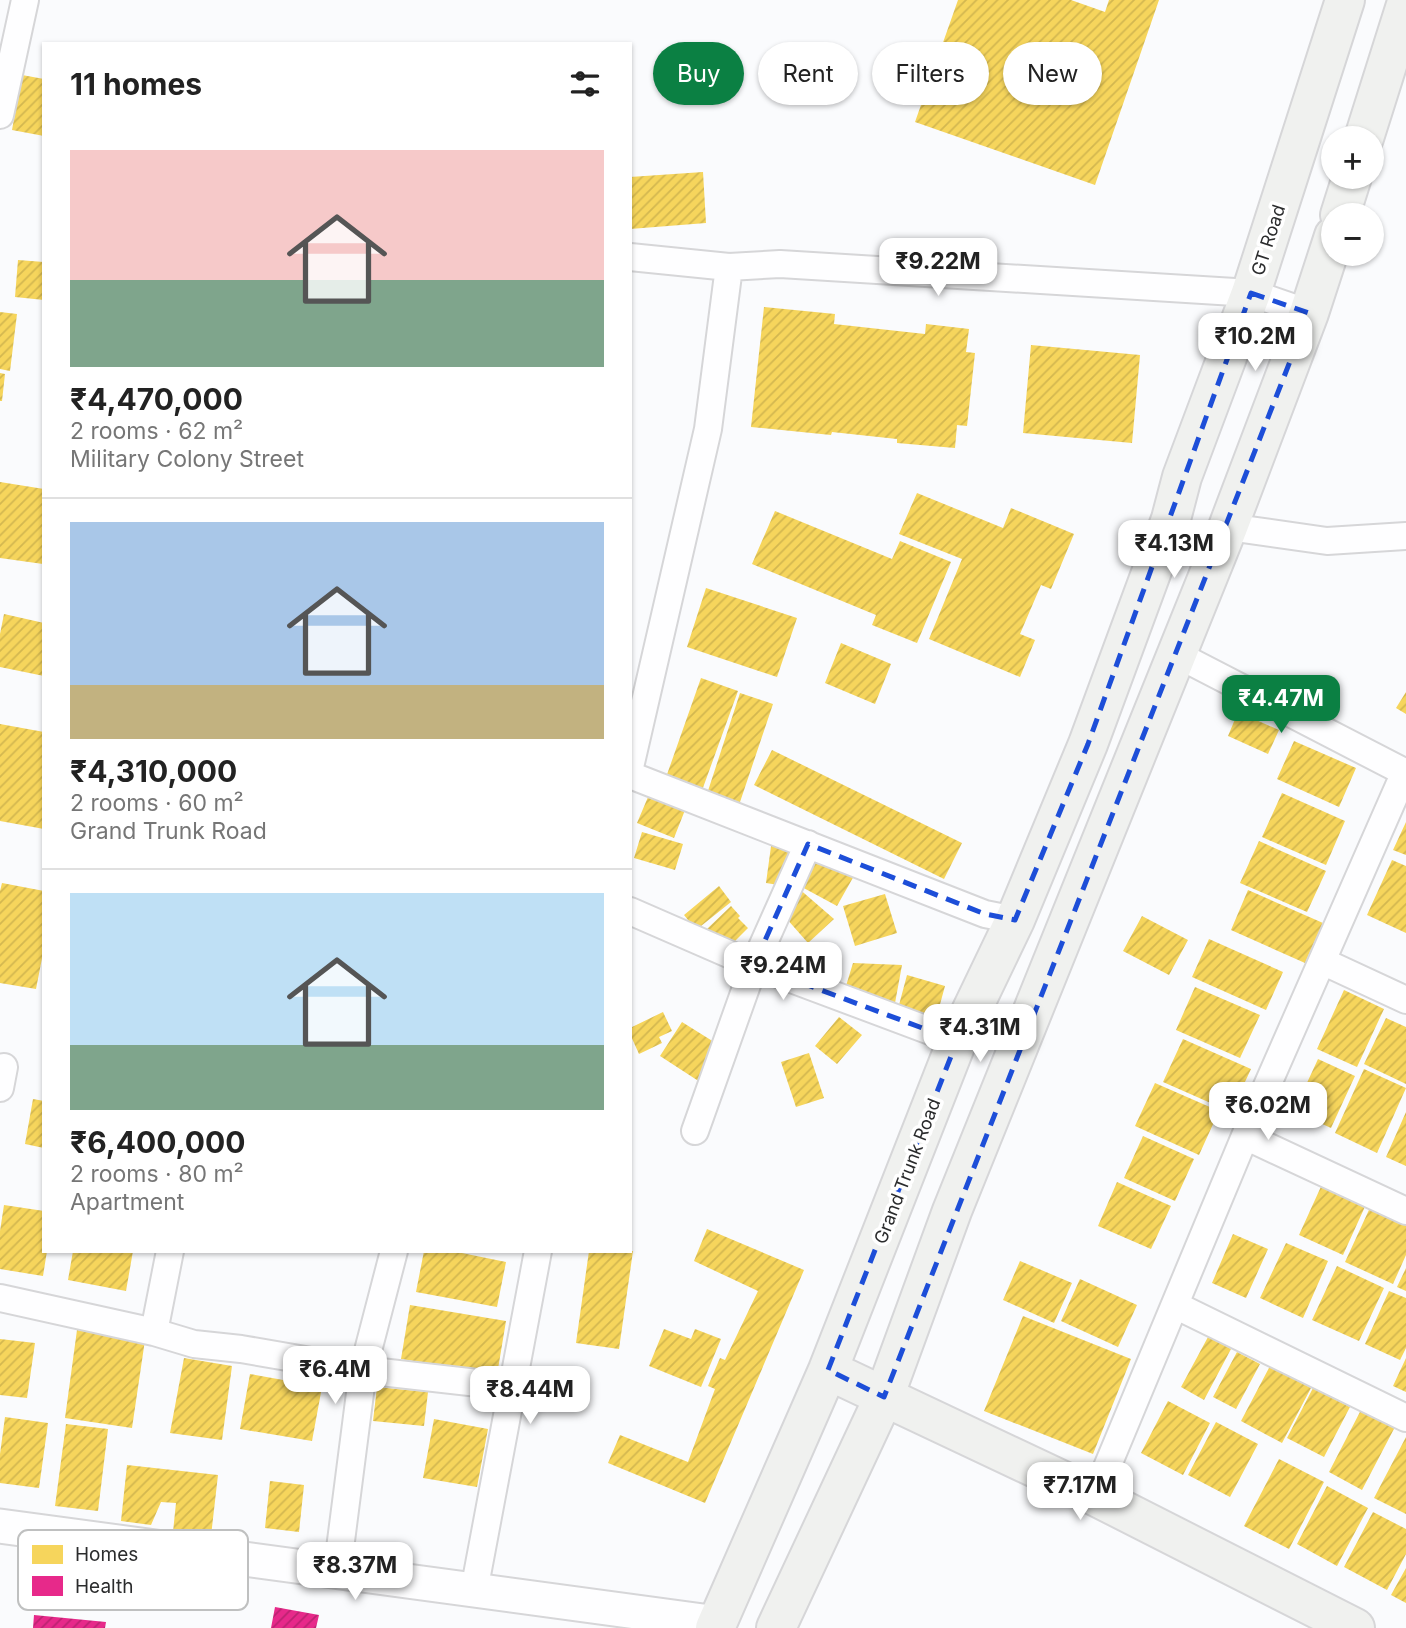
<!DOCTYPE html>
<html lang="en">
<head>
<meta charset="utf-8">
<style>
  body { margin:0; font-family:Inter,sans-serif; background:#f6f6f6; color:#222; height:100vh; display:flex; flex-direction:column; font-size:26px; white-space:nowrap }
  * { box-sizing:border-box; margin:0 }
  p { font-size:23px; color:#767676 }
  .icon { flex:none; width:38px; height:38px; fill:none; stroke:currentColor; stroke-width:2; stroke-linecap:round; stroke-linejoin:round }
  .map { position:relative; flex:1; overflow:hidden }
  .details { position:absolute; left:42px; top:42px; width:590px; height:1211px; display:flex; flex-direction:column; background:#fff; border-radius:0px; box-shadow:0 2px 5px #0004 }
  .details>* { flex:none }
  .top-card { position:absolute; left:653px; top:42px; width:648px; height:63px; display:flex; gap:14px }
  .buttons { position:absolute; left:1321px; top:126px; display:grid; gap:14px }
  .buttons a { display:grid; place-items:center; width:63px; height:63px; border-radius:50%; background:#fff; box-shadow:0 2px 5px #0004; font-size:35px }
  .price { position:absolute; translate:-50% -60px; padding:0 16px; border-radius:14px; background:#fff; color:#222; font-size:23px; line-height:46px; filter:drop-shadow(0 2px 4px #0008) }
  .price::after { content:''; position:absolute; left:50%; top:42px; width:21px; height:16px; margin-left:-10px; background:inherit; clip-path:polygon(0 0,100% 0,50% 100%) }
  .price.active { background:#0b8043; color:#fff }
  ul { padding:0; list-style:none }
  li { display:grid; align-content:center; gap:14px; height:371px; padding:0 28px }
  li+li { border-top:2px solid #e0e0e0 }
  li span { display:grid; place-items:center; height:217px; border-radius:0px; color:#555 }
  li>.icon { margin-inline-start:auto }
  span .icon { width:126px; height:126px; fill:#fffc; stroke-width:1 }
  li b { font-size:30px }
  h2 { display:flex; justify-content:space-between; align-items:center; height:84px; padding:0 28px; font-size:30px }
  .chip { padding:0 24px; border-radius:32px; background:#fff; box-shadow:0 2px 5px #0004; font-size:24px; line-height:63px }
  .chip.active { background:#0b8043; color:#fff }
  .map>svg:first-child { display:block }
</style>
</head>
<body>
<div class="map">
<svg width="1406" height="1628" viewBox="0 0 1406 1628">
  <defs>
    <pattern id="homes-hatch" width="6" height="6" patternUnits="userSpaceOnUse" patternTransform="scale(1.75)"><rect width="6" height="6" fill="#f6d55c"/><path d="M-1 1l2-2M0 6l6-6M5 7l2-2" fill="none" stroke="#d3b750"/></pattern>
    <pattern id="health-hatch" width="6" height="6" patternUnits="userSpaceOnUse" patternTransform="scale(1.75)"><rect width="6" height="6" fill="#e7298a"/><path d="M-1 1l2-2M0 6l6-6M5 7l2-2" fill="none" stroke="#bb2371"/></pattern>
  </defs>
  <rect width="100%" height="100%" fill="#fafbfd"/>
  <!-- homes -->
  <path fill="url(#homes-hatch)" d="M958 0H1071L1105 12 1109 0H1159L1095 185 915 122Z
    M22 75 44 79V136L12 130Z
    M703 172 706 223 630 229V177Z
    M18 260 44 262V300L15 297Z
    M764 307 835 314 834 324 925 334 926 324 969 329 966 352 975 353 967 426 957 425 955 448 897 443V439L832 432 831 435 751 427Z
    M0 312 17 314 10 371 0 369Z
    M1031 345 1140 355 1132 443 1023 433Z
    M0 373 5 374 2 401H0Z
    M0 482 44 489 43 564 0 558Z
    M917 493 1003 528 1011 508 1074 534 1051 589 1041 585 1020 634 1035 640 1020 677 929 639 962 559 899 534Z
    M775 511 892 559 900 541 951 562 917 643 872 625 876 615 752 564Z
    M706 588 797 618 777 677 687 647Z
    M4 614 44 623V676L0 667V634Z
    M841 643 891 664 875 704 825 683Z
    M701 678 738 691 700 796 664 783Z
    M1406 692V714L1396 708Z
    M740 693 773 704 738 808 706 797Z
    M1238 712 1279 730 1268 754 1228 736Z
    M0 724 44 732V829L0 821Z
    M1294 741 1356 768 1339 807 1277 779Z
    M772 750 962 843 944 879 754 785Z
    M651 790 687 805 674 838 637 823Z
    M1282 793 1345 821 1326 865 1262 837Z
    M1406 822V855L1393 850Z
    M642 832 683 844 675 870 634 858Z
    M772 839 792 842 785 886 766 883Z
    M1259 841 1326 871 1307 912 1240 883Z
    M818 853 855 874 837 906 800 886Z
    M1392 860 1406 866V933L1367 915Z
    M2 883 44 891V948L36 989 0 983V891Z
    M719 886 731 902 696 930 684 915Z
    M797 887 834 919 808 943 786 918Z
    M1248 890 1323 923 1305 963 1231 930Z
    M885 894 897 933 855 946 843 906Z
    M731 906 740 916 738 918 748 928 727 949 707 929Z
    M1142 916 1188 940 1169 975 1123 951Z
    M1209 939 1283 972 1266 1010 1192 977Z
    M853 963 902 965 893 1014 842 999Z
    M907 975 945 986 933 1030 895 1020Z
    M1195 987 1260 1015 1240 1058 1176 1030Z
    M1344 990 1384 1009 1357 1067 1317 1049Z
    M663 1012 672 1031 659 1037 662 1043 639 1054 630 1034V1028Z
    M839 1017 862 1035 837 1064 815 1046Z
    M1386 1018 1406 1027V1084L1364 1064Z
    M682 1022 722 1047 700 1082 660 1056Z
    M1183 1039 1251 1069 1231 1112 1163 1082Z
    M809 1053 824 1098 796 1107 781 1062Z
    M1318 1059 1355 1076 1331 1128 1294 1111Z
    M1364 1069 1406 1088 1377 1153 1335 1133Z
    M1155 1083 1219 1111 1199 1155 1135 1126Z
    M33 1099 44 1101V1148L25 1144Z
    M1406 1112V1166L1386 1157Z
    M1143 1136 1194 1159 1175 1201 1124 1178Z
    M1324 1180 1368 1200 1343 1255 1299 1235Z
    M1117 1182 1171 1206 1151 1249 1098 1226Z
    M1374 1199 1406 1214V1255L1393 1284 1345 1262Z
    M4 1205 44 1211V1251H47L43 1276 0 1269V1231Z
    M707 1229 804 1270 705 1503 608 1463 620 1435 688 1462 715 1389 708 1386 720 1358 725 1360 758 1291 694 1261Z
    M1233 1234 1268 1249 1246 1298 1212 1283Z
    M1286 1243 1328 1261 1303 1318 1260 1298Z
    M73 1251H133L126 1291 68 1280Z
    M424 1251H452L506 1262 497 1307 416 1292Z
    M589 1251H633L619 1349 576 1343Z
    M1020 1261 1072 1283 1054 1323 1003 1300Z
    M1337 1266 1384 1288 1359 1341 1312 1320Z
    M1406 1268V1291L1397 1287Z
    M1080 1279 1137 1305 1118 1347 1061 1321Z
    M1389 1291 1406 1298V1348L1400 1360 1365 1344Z
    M410 1305 506 1321 497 1375 401 1359Z
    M1023 1316 1131 1359 1093 1454 984 1411Z
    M664 1329 691 1339 695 1329 721 1339 701 1387 649 1366Z
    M77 1330 145 1340 132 1428 65 1418Z
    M1208 1337 1231 1349 1204 1400 1181 1387Z
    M0 1339 35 1343 27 1398 0 1395Z
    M1237 1352 1260 1364 1236 1409 1213 1397Z
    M184 1358 232 1366 222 1440 170 1433Z
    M1406 1358V1392L1393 1386Z
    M1270 1366 1311 1388 1282 1443 1241 1421Z
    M250 1374 322 1387 312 1441 240 1429Z
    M377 1387 428 1392 424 1426 373 1421Z
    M1313 1388 1350 1407 1324 1457 1287 1438Z
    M1168 1401 1210 1423 1183 1475 1141 1453Z
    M1362 1408 1396 1425 1362 1490 1329 1472Z
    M5 1417 48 1423 39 1488 0 1483V1454Z
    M434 1419 488 1429 477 1487 423 1478Z
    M1216 1422 1258 1444 1230 1497 1188 1475Z
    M66 1424 108 1429 98 1511 55 1506Z
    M1406 1437V1514L1374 1498Z
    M1279 1459 1324 1482 1289 1549 1244 1526Z
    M127 1465 218 1475 211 1536 173 1532 176 1503 161 1502 151 1525 121 1521Z
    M270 1481 304 1485 299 1532 265 1528Z
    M1327 1486 1368 1508 1337 1566 1297 1544Z
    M1373 1512 1406 1529V1554L1387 1590 1344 1567Z
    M1406 1568V1603L1391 1595Z"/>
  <!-- health -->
  <path fill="url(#health-hatch)" d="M275 1607 319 1615 316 1628H271Z
    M34 1615 106 1622 105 1628H33Z"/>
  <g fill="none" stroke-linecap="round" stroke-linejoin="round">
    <defs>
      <path id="minor" d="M0 115 25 0
        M630 257 729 267 780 264 1251 293 1309 313
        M1228 527 1327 541 1406 536
        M1176 654 1406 773
        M630 767 708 429 729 267
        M630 775 985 914 1015 920
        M630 911 754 965 957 1041
        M1322 961 1406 1000
        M0 1088 4 1067
        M695 1131 754 965 808 844
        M1245 1136 1406 1211
        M0 1298 154 1332 194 1344 241 1349 363 1370 513 1387
        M1175 1305 1406 1418
        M154 1332 170 1251
        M1095 1496 1245 1136 1405 772
        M337 1572 363 1370 394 1251
        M474 1591 538 1251"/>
      <path id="tertiary" d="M0 1526 718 1623"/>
      <path id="secondary" d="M1364 138 1406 5
        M1340 215 1352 177
        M828 1370 1095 1496 1355 1628
        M715 1628 828 1370 957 1041 1015 920 1088 744 1171 519 1182 477 1251 293 1345 0
        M776 1628 884 1397 952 1211 1228 527 1309 313 1334 236"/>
    </defs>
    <!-- minor casing -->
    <use href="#minor" stroke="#d6d6d8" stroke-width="30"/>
    <!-- tertiary casing -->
    <use href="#tertiary" stroke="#d6d6d8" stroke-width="37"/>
    <!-- secondary casing -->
    <use href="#secondary" stroke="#d6d6d8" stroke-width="42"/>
    <!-- minor -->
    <use href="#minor" stroke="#fefeff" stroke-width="26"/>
    <!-- tertiary -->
    <use href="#tertiary" stroke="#fefeff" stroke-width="33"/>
    <!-- secondary -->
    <use href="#secondary" stroke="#f0f1ef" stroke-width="38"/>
  </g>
  <!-- marked area -->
  <path fill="none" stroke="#1d4ed8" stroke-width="5" stroke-dasharray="14 9" stroke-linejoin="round" d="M1251 293 1309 313 884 1397 828 1370 957 1041 754 965 808 844 985 914 1015 920 1088 744Z"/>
  <g text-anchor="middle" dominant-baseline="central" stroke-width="7" stroke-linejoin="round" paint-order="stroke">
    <!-- street labels -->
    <g font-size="18" fill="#2b2c2d" stroke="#fff">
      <text transform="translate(1268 240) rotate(-72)">GT Road</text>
      <text transform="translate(907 1171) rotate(-69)">Grand Trunk Road</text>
    </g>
  </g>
  <!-- legend -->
  <rect x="18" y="1530" width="230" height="80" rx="10" fill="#fff" stroke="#bfc0c0" stroke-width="2"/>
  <rect x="32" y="1545" width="31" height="19" fill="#f6d55c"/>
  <rect x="32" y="1576" width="31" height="20" fill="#e7298a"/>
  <g font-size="19" fill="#2b2c2d">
    <text x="75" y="1561">Homes</text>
    <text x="75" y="1593">Health</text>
  </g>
</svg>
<div class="buttons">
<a>+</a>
<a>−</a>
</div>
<b class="price" style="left:938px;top:298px">₹9.22M</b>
<b class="price" style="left:1255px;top:373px">₹10.2M</b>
<b class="price" style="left:1174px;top:580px">₹4.13M</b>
<b class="price active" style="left:1281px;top:735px">₹4.47M</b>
<b class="price" style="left:783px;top:1002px">₹9.24M</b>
<b class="price" style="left:980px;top:1064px">₹4.31M</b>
<b class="price" style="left:1268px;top:1142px">₹6.02M</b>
<b class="price" style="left:335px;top:1406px">₹6.4M</b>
<b class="price" style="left:530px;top:1426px">₹8.44M</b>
<b class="price" style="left:1080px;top:1522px">₹7.17M</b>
<b class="price" style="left:355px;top:1602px">₹8.37M</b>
<div class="top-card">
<a class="chip active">Buy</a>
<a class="chip">Rent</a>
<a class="chip">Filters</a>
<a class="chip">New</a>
</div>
<section class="details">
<h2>11 homes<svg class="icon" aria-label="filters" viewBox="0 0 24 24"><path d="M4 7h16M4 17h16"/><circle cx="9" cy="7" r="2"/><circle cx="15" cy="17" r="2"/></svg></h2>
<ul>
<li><span style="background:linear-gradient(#f6c9c9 60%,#7fa58c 0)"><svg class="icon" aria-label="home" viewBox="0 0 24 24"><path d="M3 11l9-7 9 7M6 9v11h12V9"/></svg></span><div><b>₹4,470,000</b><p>2 rooms · 62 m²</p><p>Military Colony Street</p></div></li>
<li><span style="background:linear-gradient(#a9c7e8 75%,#c2b280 0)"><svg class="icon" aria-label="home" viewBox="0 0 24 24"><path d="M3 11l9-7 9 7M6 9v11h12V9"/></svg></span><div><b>₹4,310,000</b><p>2 rooms · 60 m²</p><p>Grand Trunk Road</p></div></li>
<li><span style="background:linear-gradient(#bfe0f5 70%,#7fa58c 0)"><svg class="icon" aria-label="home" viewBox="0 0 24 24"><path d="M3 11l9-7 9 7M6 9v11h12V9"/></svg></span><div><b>₹6,400,000</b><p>2 rooms · 80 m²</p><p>Apartment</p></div></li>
</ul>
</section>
</div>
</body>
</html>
